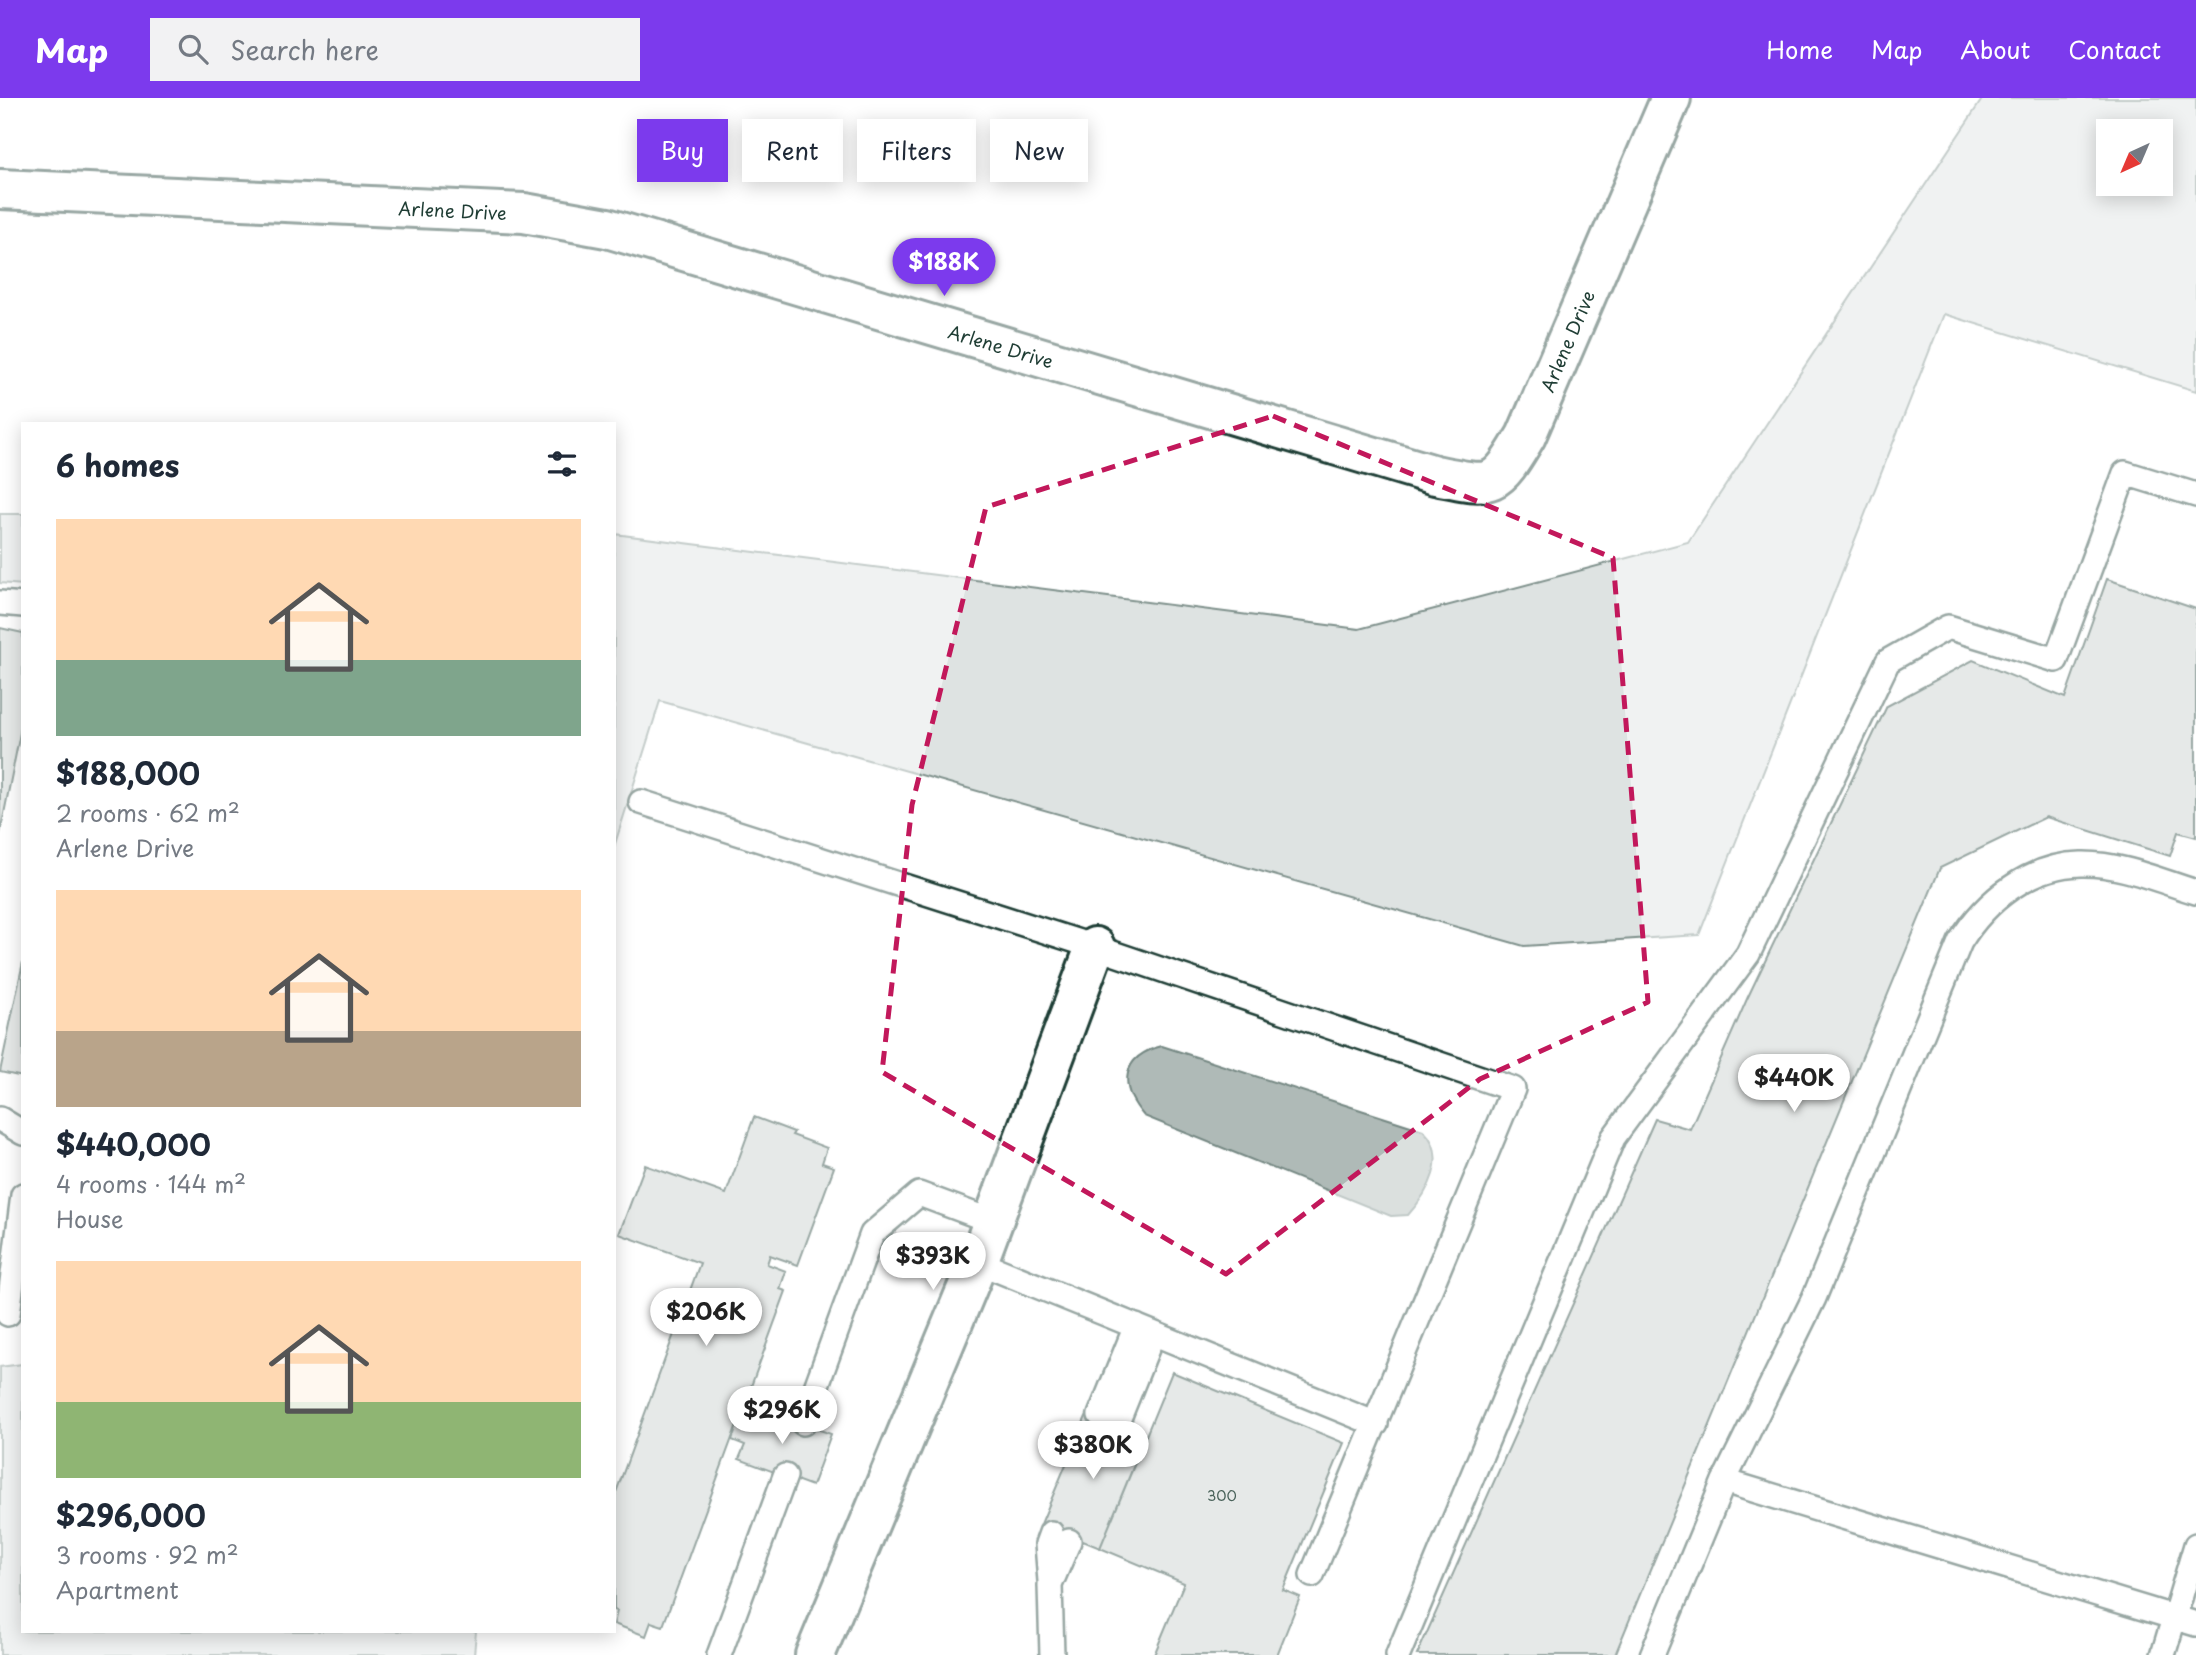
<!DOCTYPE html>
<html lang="en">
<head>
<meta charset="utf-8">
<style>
  body { margin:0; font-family:"Playpen Sans",sans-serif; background:#f2f2f3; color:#1f2937; height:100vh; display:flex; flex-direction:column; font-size:26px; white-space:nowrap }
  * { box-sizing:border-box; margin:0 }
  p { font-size:23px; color:#747a83 }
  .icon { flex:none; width:38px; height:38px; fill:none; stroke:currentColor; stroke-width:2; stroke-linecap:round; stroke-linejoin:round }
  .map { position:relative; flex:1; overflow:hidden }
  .side { position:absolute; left:21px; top:324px; width:595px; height:1211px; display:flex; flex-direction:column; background:#fff; border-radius:0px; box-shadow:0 4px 18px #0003 }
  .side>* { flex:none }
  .banner { position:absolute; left:637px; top:21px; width:665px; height:63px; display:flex; gap:14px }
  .needle { width:46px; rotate:224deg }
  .fabs { position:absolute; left:2096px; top:21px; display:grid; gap:14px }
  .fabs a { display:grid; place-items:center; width:77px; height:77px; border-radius:0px; background:#fff; box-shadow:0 4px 18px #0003; font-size:35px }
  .price { position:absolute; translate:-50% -60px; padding:0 16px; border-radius:24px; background:#fff; color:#222; font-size:23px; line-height:46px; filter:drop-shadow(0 2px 4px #0008) }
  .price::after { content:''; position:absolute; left:50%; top:42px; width:21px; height:16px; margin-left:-10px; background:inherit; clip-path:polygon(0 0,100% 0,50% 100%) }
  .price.active { background:#7c3aed; color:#fff }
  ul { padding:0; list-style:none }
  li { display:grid; align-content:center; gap:14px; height:371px; padding:0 35px }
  li span { display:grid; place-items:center; height:217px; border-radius:0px; color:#555 }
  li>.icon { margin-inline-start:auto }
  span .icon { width:126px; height:126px; fill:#fffc; stroke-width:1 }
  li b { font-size:30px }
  h2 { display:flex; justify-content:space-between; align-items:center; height:84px; padding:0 35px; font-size:30px }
  .tag { padding:0 24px; border-radius:0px; background:#fff; box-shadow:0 4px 18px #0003; font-size:24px; line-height:63px }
  .tag.active { background:#7c3aed; color:#fff }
  header { display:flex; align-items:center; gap:42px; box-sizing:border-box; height:98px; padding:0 35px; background:#7c3aed; color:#fff }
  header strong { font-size:33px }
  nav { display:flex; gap:38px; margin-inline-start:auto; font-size:24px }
  .search { width:490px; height:63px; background:#f2f2f3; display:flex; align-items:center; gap:18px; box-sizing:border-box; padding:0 24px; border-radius:0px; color:#747a83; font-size:26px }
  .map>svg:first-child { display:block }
</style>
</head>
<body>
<header>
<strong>Map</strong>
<div class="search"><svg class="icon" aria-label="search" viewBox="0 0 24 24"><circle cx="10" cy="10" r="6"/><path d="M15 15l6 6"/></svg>Search here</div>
<nav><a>Home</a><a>Map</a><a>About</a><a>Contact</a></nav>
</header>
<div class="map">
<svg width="2196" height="1557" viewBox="0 0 2196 1557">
  <rect width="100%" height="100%" fill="#fff"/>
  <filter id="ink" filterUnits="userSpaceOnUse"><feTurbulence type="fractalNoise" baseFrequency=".0143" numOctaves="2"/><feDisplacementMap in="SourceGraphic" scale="14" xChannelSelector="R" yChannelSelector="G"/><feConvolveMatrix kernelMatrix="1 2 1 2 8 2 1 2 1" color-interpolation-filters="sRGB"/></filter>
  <g filter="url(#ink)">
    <!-- green -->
    <path fill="#dee3e2" stroke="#7e908b" stroke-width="2" fill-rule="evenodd" d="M1983 0H2196V293L1944 216 1699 837 1524 848 660 603 614 749V436L1359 531 1688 444ZM2109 33H2161V86H2109Z
      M0 416H23V487L0 485Z
      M23 1266V1533H476L474 1557H0V1269Z"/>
    <!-- water -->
    <path fill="#afbab7" stroke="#758883" stroke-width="2" d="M1162 948 1423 1032C1450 1058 1428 1095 1408 1117L1391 1118 1144 1018C1118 988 1121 958 1162 948Z"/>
    <!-- building -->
    <path fill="#c7cfcc" stroke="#1f3d34" stroke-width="2" d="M2107 481 2196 511V739L2178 734 2170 758 2046 719 1940 770 1615 1557H1417L1655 1021 1690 1031 1747 901 1887 608 1973 562 2065 600Z
      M0 530 23 535V620L0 736Z
      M23 864V979L0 974Z
      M754 1019 794 1034 792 1037 827 1050 822 1065 834 1069 798 1167 770 1157 767 1166 786 1173 780 1191 786 1193 663 1528 651 1524 646 1538 614 1526 617 1513 614 1512V1400L700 1165 619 1136 645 1067 726 1096Z
      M1172 1274 1344 1345 1283 1492 1300 1499 1277 1557H1154L1184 1485 1100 1450Z
      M760 1310 831 1336 812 1388 739 1361 745 1347 732 1342 740 1318 755 1324Z
      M1087 1316 1145 1341 1100 1450 1041 1426Z"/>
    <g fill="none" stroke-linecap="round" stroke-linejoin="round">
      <defs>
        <path id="service" d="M0 505 23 507
          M641 704 1095 849 1513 991 1312 1477
          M0 1021 23 1035
          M978 1164 1376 1326
          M8 1216 23 1097
          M1100 1317 1136 1228
          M803 1325 872 1136 919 1096 994 1124
          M1117 1325 1153 1236
          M1724 1383 2196 1526
          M1050 1483 1047 1446 1051 1435
          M719 1557 785 1378
          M1052 1557 1050 1487 1069 1443
          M1398 1557 1613 1040 1748 856 1888 563 1948 529 2056 562 2125 375 2196 397
          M1652 1557 1724 1383 1814 1200 1960 844C1986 802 2030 767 2081 766 2120 765 2160 783 2196 794
          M2163 1557 2196 1447"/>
        <g id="minor">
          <path id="s1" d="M0 91 524 115 607 130 1435 377C1494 389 1495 390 1526 338L1671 0"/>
          <path d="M815 1557 978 1164 1095 849"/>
        </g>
      </defs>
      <!-- service casing -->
      <use href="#service" stroke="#1f3d34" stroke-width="28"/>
      <!-- minor casing -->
      <use href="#minor" stroke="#1f3d34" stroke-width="44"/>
      <!-- service -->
      <use href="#service" stroke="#fff" stroke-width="23"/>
      <!-- minor -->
      <use href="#minor" stroke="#fff" stroke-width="38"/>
    </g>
  </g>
  <!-- marked area -->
  <path d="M0 0H2196V1557H0ZM1273 318 1613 460 1648 904 1480 981 1226 1176 882 974 912 707 986 409Z" fill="#fff" fill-opacity=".55" fill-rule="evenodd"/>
  <path fill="none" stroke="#c2185b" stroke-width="5" stroke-dasharray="14 9" stroke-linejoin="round" d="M1273 318 1613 460 1648 904 1480 981 1226 1176 882 974 912 707 986 409Z"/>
  <g text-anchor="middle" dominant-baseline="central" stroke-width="7" stroke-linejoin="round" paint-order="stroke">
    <!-- number labels -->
    <g font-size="14" fill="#49625a">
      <text x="1222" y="1397">300</text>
    </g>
    <!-- street labels -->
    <g font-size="18" fill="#1f3d34" stroke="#fff">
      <text stroke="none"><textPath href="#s1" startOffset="453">Arlene Drive</textPath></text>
      <text stroke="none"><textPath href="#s1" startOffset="1690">Arlene Drive</textPath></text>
      <text stroke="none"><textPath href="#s1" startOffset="1020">Arlene Drive</textPath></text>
    </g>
  </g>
</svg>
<div class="fabs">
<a><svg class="needle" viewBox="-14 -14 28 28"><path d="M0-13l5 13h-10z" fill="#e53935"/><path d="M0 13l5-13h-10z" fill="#747a83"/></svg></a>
</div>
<b class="price active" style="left:944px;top:200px">$188K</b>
<b class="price" style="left:1794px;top:1016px">$440K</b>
<b class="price" style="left:933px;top:1194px">$393K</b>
<b class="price" style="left:706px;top:1250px">$206K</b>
<b class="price" style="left:782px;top:1348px">$296K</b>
<b class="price" style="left:1093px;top:1383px">$380K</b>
<div class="banner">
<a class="tag active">Buy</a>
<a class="tag">Rent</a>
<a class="tag">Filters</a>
<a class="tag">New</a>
</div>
<section class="side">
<h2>6 homes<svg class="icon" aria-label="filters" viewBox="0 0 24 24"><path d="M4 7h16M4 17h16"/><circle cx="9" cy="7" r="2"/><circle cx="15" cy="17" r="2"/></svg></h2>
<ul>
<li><span style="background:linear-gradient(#ffd9b3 65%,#7fa58c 0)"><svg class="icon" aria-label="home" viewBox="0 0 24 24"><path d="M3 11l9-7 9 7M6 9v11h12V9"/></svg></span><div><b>$188,000</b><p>2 rooms · 62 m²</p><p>Arlene Drive</p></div></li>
<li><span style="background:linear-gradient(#ffd9b3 65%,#b9a48a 0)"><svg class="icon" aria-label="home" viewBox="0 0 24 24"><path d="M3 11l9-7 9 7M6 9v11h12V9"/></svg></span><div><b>$440,000</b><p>4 rooms · 144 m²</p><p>House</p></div></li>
<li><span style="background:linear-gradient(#ffd9b3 65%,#8fb573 0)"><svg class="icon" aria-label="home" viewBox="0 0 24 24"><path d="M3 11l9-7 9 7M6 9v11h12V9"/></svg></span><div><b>$296,000</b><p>3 rooms · 92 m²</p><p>Apartment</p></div></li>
</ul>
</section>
</div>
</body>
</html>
